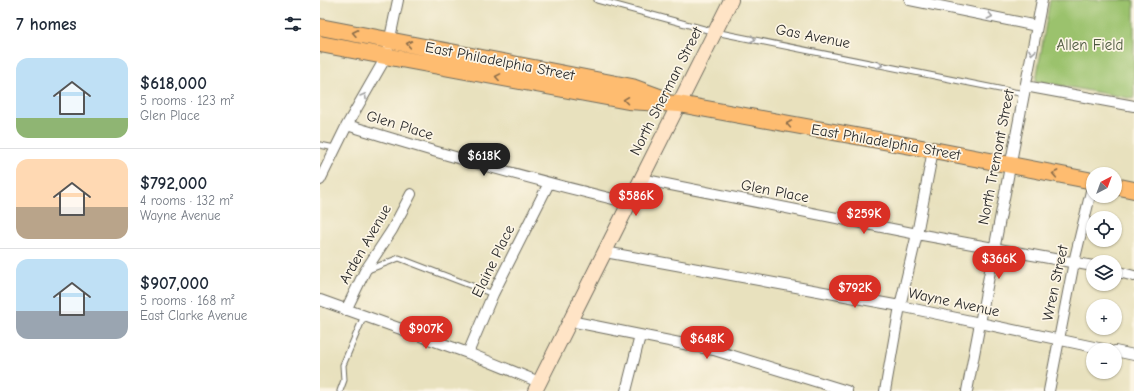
<!DOCTYPE html>
<html lang="en">
<head>
<meta charset="utf-8">
<style>
  body { margin:0; font-family:"Comic Neue",sans-serif; background:#f6f6f7; color:#1f2937; height:100vh; display:flex; flex-direction:column; font-size:15px; white-space:nowrap }
  * { box-sizing:border-box; margin:0 }
  p { font-size:13px; color:#747a83 }
  .icon { flex:none; width:22px; height:22px; fill:none; stroke:currentColor; stroke-width:2; stroke-linecap:round; stroke-linejoin:round }
  .map { position:relative; flex:1; overflow:hidden }
  .drawer { display:flex; flex-direction:column; background:#fff; width:320px }
  .drawer>* { flex:none }
  .needle { width:26px; rotate:41deg }
  .fabs { position:absolute; left:766px; top:167px; display:grid; gap:8px }
  .fabs a { display:grid; place-items:center; width:36px; height:36px; border-radius:50%; background:#fff; box-shadow:0 1px 3px #0004; font-size:20px }
  .price { position:absolute; translate:-50% -34px; padding:0 9px; border-radius:14px; background:#d93025; color:#fff; font-size:13px; line-height:26px; filter:drop-shadow(0 1px 2px #0008) }
  .price::after { content:''; position:absolute; left:50%; top:24px; width:12px; height:9px; margin-left:-6px; background:inherit; clip-path:polygon(0 0,100% 0,50% 100%) }
  .price.current { background:#222; color:#fff }
  ul { padding:0; list-style:none }
  li { display:flex; align-items:center; gap:12px; height:100px; padding:0 16px }
  li+li { border-top:1px solid #e0e1e3 }
  li span { display:grid; place-items:center; flex:none; width:112px; height:80px; border-radius:12px; color:#555 }
  li>.icon { margin-inline-start:auto }
  span .icon { width:48px; height:48px; fill:#fffc; stroke-width:1 }
  li b { font-size:17px }
  h2 { display:flex; justify-content:space-between; align-items:center; height:48px; padding:0 16px; font-size:17px }
  main { display:flex; flex:1; min-height:0 }
  .map>svg:first-child { display:block }
</style>
</head>
<body>
<main>
<section class="drawer">
<h2>7 homes<svg class="icon" aria-label="filters" viewBox="0 0 24 24"><path d="M4 7h16M4 17h16"/><circle cx="9" cy="7" r="2"/><circle cx="15" cy="17" r="2"/></svg></h2>
<ul>
<li><span style="background:linear-gradient(#bfe0f5 75%,#8fb573 0)"><svg class="icon" aria-label="home" viewBox="0 0 24 24"><path d="M3 11l9-7 9 7M6 9v11h12V9"/></svg></span><div><b>$618,000</b><p>5 rooms · 123 m²</p><p>Glen Place</p></div></li>
<li><span style="background:linear-gradient(#ffd9b3 60%,#b9a48a 0)"><svg class="icon" aria-label="home" viewBox="0 0 24 24"><path d="M3 11l9-7 9 7M6 9v11h12V9"/></svg></span><div><b>$792,000</b><p>4 rooms · 132 m²</p><p>Wayne Avenue</p></div></li>
<li><span style="background:linear-gradient(#bfe0f5 65%,#9aa5b1 0)"><svg class="icon" aria-label="home" viewBox="0 0 24 24"><path d="M3 11l9-7 9 7M6 9v11h12V9"/></svg></span><div><b>$907,000</b><p>5 rooms · 168 m²</p><p>East Clarke Avenue</p></div></li>
</ul>
</section>
<div class="map">
<svg width="814" height="391" viewBox="0 0 814 391">
  <rect width="100%" height="100%" fill="#fcf5e5"/>
  <filter id="ink" filterUnits="userSpaceOnUse"><feTurbulence type="fractalNoise" baseFrequency=".025" numOctaves="2"/><feDisplacementMap in="SourceGraphic" scale="8" xChannelSelector="R" yChannelSelector="G"/><feConvolveMatrix kernelMatrix="1 2 1 2 8 2 1 2 1" color-interpolation-filters="sRGB"/></filter>
  <filter id="wash" filterUnits="userSpaceOnUse"><feTurbulence type="fractalNoise" baseFrequency=".012" numOctaves="4" result="noise"/><feDisplacementMap in="SourceGraphic" scale="16" xChannelSelector="R" yChannelSelector="G"/><feGaussianBlur stdDeviation="0.9" result="paint"/><feColorMatrix in="noise" values="0 0 0 0 0 0 0 0 0 0 0 0 0 0 0 0 0 1.4 0 .05"/><feComposite in="paint" operator="in"/></filter>
  <g filter="url(#wash)">
    <rect width="100%" height="100%" fill="#e8e1be"/>
    <!-- green -->
    <path fill="#9bc26d" stroke="#63764c" d="M730 0H814V99L716 81Z"/>
  </g>
  <g filter="url(#ink)">
    <g fill="none" stroke-linecap="round" stroke-linejoin="round">
      <defs>
        <path id="lane" d="M277 0 395 32 704 94
          M0 145 15 148
          M48 270 79 258 173 294
          M20 391 24 380 23 365 44 316"/>
        <path id="street" d="M590 0 717 26
          M705 86 814 106
          M27 125C120 154 214 180 309 203
          M321 179 597 234 773 266
          M0 180 27 125 66 57 78 0
          M285 252 580 306 788 350
          M795 271 814 276
          M0 300 148 353 219 382
          M26 310 45 271 72 230 91 194
          M250 321 394 350 527 391
          M795 351 814 355
          M148 353 173 294 229 183
          M306 391 320 336
          M565 391 580 306 597 234 613 150
          M647 391 722 0
          M729 391 754 262 773 183"/>
        <path id="secondary" d="M215 391 411 0"/>
        <path id="primary" d="M0 27 312 87 342 98
          M0 44 308 101 359 104 613 150 773 181
          M795 186 814 190"/>
      </defs>
      <!-- lane casing -->
      <use href="#lane" stroke="#6d6b5e" stroke-width="7"/>
      <!-- street casing -->
      <use href="#street" stroke="#6d6b5e" stroke-width="12"/>
      <!-- secondary casing -->
      <use href="#secondary" stroke="#6d6b5e" stroke-width="16"/>
      <!-- primary casing -->
      <use href="#primary" stroke="#6d6b5e" stroke-width="18"/>
      <!-- lane -->
      <use href="#lane" stroke="#fff" stroke-width="5"/>
      <!-- street -->
      <use href="#street" stroke="#fff" stroke-width="10"/>
      <!-- secondary -->
      <use href="#secondary" stroke="#ffe4c6" stroke-width="14"/>
      <!-- primary -->
      <use href="#primary" stroke="#febc70" stroke-width="16"/>
    </g>
    <!-- one-way arrows -->
    <defs><path id="oneway-chevron" d="M-2-3.5L2.5 0L-2 3.5" fill="none" stroke-width="1.6" stroke-linecap="round" stroke-linejoin="round"/></defs>
    <g stroke="#a0a0a0">
      <use href="#oneway-chevron" transform="translate(670 16) rotate(11)"/>
      <use href="#oneway-chevron" transform="translate(433 39) rotate(11)"/>
      <use href="#oneway-chevron" transform="translate(712 52) rotate(101)"/>
      <use href="#oneway-chevron" transform="translate(560 65) rotate(11)"/>
      <use href="#oneway-chevron" transform="translate(44 96) rotate(-60)"/>
    </g>
    <g stroke="#8a6c4a">
      <use href="#oneway-chevron" transform="translate(35 33) rotate(-169)"/>
      <use href="#oneway-chevron" transform="translate(89 44) rotate(-169)"/>
      <use href="#oneway-chevron" transform="translate(178 77) rotate(-170)"/>
      <use href="#oneway-chevron" transform="translate(306 100) rotate(-172)"/>
      <use href="#oneway-chevron" transform="translate(469 124) rotate(-170)"/>
      <use href="#oneway-chevron" transform="translate(735 174) rotate(-169)"/>
    </g>
  </g>
  <g text-anchor="middle" dominant-baseline="central" stroke-width="3.5" stroke-linejoin="round" paint-order="stroke">
    <!-- street labels -->
    <g font-size="15" fill="#2b2b2b" stroke="#fcf5e5">
      <text transform="translate(493 36) rotate(11)">Gas Avenue</text>
      <text transform="translate(180 61) rotate(11)">East Philadelphia Street</text>
      <text transform="translate(346 91) rotate(-63)">North Sherman Street</text>
      <text transform="translate(80 125) rotate(17)">Glen Place</text>
      <text transform="translate(566 142) rotate(10)">East Philadelphia Street</text>
      <text transform="translate(676 157) rotate(-79)">North Tremont Street</text>
      <text transform="translate(455 191) rotate(11)">Glen Place</text>
      <text transform="translate(45 244) rotate(-60)">Arden Avenue</text>
      <text transform="translate(173 261) rotate(-64)">Elaine Place</text>
      <text transform="translate(735 283) rotate(-78)">Wren Street</text>
      <text transform="translate(634 302) rotate(12)">Wayne Avenue</text>
    </g>
    <!-- park labels -->
    <g font-size="15" fill="#4d583f" stroke="#fcf5e5">
      <text x="770" y="45">Allen Field</text>
    </g>
  </g>
</svg>
<div class="fabs">
<a><svg class="needle" viewBox="-14 -14 28 28"><path d="M0-13l5 13h-10z" fill="#e53935"/><path d="M0 13l5-13h-10z" fill="#747a83"/></svg></a>
<a><svg class="icon" aria-label="locate" viewBox="0 0 24 24"><circle cx="12" cy="12" r="6"/><path d="M12 2v4M12 18v4M2 12h4M18 12h4"/></svg></a>
<a><svg class="icon" aria-label="layers" viewBox="0 0 24 24"><path d="M12 4l9 5-9 5-9-5zM3 14l9 5 9-5"/></svg></a>
<a>+</a>
<a>−</a>
</div>
<b class="price current" style="left:164px;top:177px">$618K</b>
<b class="price" style="left:316px;top:217px">$586K</b>
<b class="price" style="left:544px;top:235px">$259K</b>
<b class="price" style="left:679px;top:280px">$366K</b>
<b class="price" style="left:535px;top:309px">$792K</b>
<b class="price" style="left:106px;top:350px">$907K</b>
<b class="price" style="left:387px;top:360px">$648K</b>
</div>
</main>
</body>
</html>
